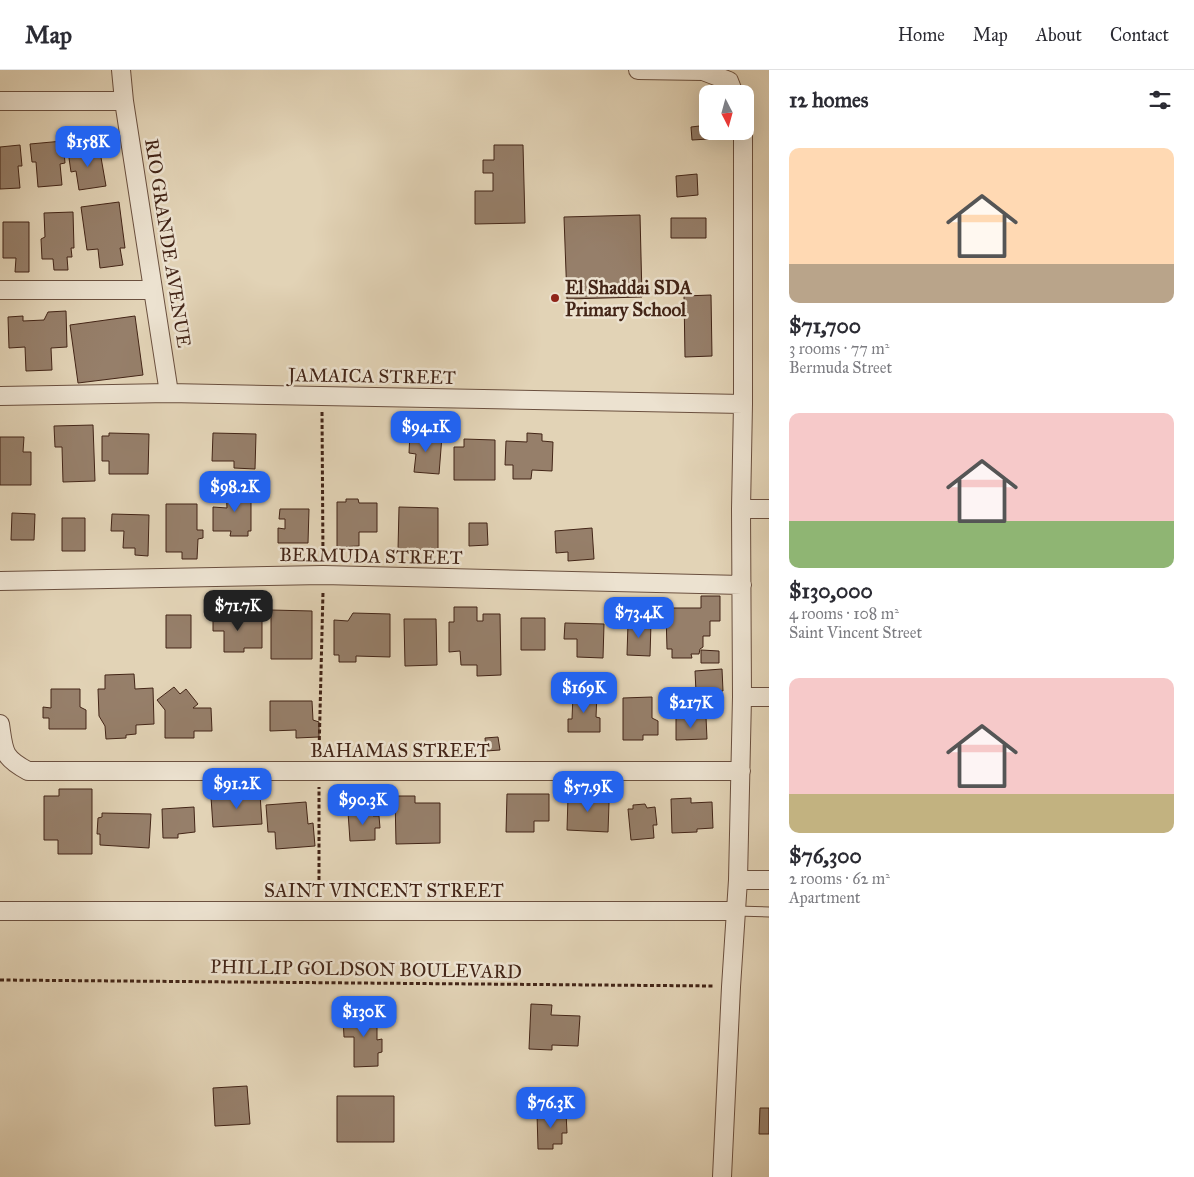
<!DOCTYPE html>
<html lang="en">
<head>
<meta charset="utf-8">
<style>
  body { margin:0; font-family:"IM FELL Great Primer",serif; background:#f2f2f3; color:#2b2b33; height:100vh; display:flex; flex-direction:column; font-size:19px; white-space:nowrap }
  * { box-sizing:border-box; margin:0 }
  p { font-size:16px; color:#7c7c81 }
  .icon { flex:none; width:28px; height:28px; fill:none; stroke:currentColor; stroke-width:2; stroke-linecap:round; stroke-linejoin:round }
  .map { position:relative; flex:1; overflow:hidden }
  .side { display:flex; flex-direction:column; background:#fff; width:425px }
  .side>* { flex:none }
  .needle { width:32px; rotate:174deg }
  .buttons { position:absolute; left:699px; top:15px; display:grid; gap:10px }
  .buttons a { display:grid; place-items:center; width:55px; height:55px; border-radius:10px; background:#fff; box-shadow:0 5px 20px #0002; font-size:25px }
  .price { position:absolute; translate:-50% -42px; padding:0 11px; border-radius:10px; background:#2563eb; color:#fff; font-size:16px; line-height:32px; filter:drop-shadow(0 1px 2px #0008) }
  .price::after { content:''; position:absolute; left:50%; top:30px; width:15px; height:11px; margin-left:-8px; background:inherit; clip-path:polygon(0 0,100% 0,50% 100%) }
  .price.selected { background:#222; color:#fff }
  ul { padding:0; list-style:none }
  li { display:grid; align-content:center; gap:10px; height:265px; padding:0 20px }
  li span { display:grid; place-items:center; height:155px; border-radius:10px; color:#555 }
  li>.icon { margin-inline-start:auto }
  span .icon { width:90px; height:90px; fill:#fffc; stroke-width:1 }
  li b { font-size:21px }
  h2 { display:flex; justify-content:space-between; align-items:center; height:60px; padding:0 20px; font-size:21px }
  header { display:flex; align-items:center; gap:30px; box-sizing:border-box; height:70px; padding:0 25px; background:#fff; border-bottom:1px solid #e1e1e2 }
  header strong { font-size:24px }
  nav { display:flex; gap:28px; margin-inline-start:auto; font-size:18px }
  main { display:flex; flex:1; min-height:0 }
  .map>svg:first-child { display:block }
</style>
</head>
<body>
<header>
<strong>Map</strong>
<nav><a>Home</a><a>Map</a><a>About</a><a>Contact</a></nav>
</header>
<main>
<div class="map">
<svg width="769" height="1107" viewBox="0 0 769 1107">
  <rect width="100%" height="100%" fill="#e2d3b6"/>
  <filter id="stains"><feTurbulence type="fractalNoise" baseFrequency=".004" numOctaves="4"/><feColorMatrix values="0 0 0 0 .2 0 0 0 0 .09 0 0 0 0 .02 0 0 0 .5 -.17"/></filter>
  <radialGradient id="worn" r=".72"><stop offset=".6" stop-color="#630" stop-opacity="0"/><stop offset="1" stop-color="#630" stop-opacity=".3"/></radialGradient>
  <!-- building -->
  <path fill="#967f6a" stroke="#432517" d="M708 55 709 69 692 70 691 57Z
    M63 71 65 93 60 94 62 115 38 117 36 92H32L30 74Z
    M20 75 22 96H18L20 118 0 119V77Z
    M494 75H523L525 153 475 154V121H493V103H483V90H494Z
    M99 76 106 116 79 120 76 101 71 102 68 81Z
    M697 104 698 125 677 127 676 106Z
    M119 132 125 178H120L123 195 100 198 98 179 87 180 81 137Z
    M73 142 74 178H71L72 187H67L68 200H54L53 189H42L41 169 45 167 44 143Z
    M640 145 642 227 567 229 564 147Z
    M671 148H706V168H671Z
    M3 152H29V202H15L16 188H3Z
    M711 225 712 286 685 287 684 226Z
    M66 241 67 277 51 278 52 300 26 301 25 277 9 278 8 247 23 246V251L44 250 48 242Z
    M135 246 143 305 78 313 70 255Z
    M93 355 95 411 63 412 62 377H55L54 356Z
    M109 363 149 364 148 404H109V391H102V366H109Z
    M213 363 256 364 255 399 234 398V391H212Z
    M410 363 442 366 439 404 414 402 416 384 409 383Z
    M527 363 542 364V371L553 372 552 401 532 400 531 409H513V395H505L506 371 527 372Z
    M0 367H24L23 382H31V415H0Z
    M464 369 495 370V410H454V377H464Z
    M226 418H251V461H248V466H230L231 461H213V437L227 438Z
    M346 429H358L359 433H377V462H359V476L337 477V432H346Z
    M166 434H197V460H203V468L198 469 197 489H182V482H166Z
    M399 437 438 438V480H398Z
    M280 439H309L308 473H278V458L285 459V449H279Z
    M12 443 35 444 34 470H11Z
    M112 444 149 445 148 486 135 485V478H123L124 461H111Z
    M62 448H85V481H62Z
    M469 453H487L488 475 469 476Z
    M592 458 594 489 568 491V482L556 483 555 461Z
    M701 526H720V551H710V566H703V577L700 579 699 584H691L692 588H672V579H667L666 544H672V538H701Z
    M454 537H477V551H483V544H500L501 605 477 606V595H461L460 581 449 582V552H454Z
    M271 540 312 541V589H271Z
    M213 542H233V550L262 549V578H244V582H224V561H213Z
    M353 543 390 544V587L356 586V592H339V585H334V550L348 551Z
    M166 545H191V578H166Z
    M521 548H545V580H521Z
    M404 549H436L437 595 405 596Z
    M565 553 604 554 603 588 577 587V569H564Z
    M628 553H651L650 586 627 585Z
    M701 580 719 581V593H701Z
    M722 599 723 621 696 622 695 601Z
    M134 604 135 619 153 618 154 654 136 655V664L126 665V668L106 669 105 656 99 646 98 619H105V605Z
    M174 617 180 624 186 619 198 634 193 638H211L212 661H194V668H165V640L157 630Z
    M51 619H80V637L86 640V659H49V648H43V637L51 638Z
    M573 624H597L596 647 600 648V662H568V649H572Z
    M652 627V648L658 651V665H643V670H623V628Z
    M270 631H312L313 650 319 652V667L296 668V660L270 661Z
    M706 647 707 669 676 670V648Z
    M498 667 500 680 486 681 485 668Z
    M59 719H92V784H58V770H44V726H59Z
    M374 719V739H342V720Z
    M260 724 262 754 213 757 211 727Z
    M507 724H549V751H534V762H506Z
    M575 724 601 725 609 733 608 762 567 760 568 727Z
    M395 726H415V733H440V773L396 774Z
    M691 728V733L712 732 713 758 697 759V762L672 763 671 729Z
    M306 732 308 754 313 753 315 776 276 779 275 762H268L266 735Z
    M645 734 647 738 655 737 657 755H653L654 768 631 770 628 739H633V735Z
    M194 737 195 762 178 764V768H163L162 739Z
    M373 741V746H379L380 758H375V770L350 771 348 742Z
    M102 743 151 744 149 778 100 775V764H97L98 748 102 747Z
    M531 934 552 935 551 945 580 946 578 976 552 975V980L529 979Z
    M362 938H377V970L382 969V982L378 983V996L354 997V967H344L343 947H362Z
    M247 1016 250 1054 215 1056 213 1018Z
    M337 1026H394V1072H337Z
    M760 1038H769V1064H759Z
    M566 1042 567 1063H562V1074H553V1079H538L537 1043Z"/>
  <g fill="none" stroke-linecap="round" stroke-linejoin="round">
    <defs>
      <path id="lane" d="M736 841 769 842"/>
      <path id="street" d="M121 0 124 31 169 323
        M638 0 703 1 729 11 734 24
        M0 31H124
        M0 220H153
        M0 326 169 323 743 334
        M741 439H769
        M0 511 323 505 742 515
        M742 627H769
        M0 654C4 681 2 687 28 701H741
        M738 810H769
        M0 841H736
        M722 1107 731 917 738 810 742 627 741 439 743 334V61"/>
    </defs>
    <!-- lane casing -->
    <use href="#lane" stroke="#6b503f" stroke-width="11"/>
    <!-- street casing -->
    <use href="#street" stroke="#6b503f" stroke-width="20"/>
    <!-- path -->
    <path stroke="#432517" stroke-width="3" stroke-dasharray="4 2.5" stroke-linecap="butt" d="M322 342 323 488
      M319 683 323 522
      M319 823V717
      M0 910 715 916"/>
    <!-- lane -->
    <use href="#lane" stroke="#ece2d0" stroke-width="9"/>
    <!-- street -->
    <use href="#street" stroke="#ece2d0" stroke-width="18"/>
  </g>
  <!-- markers -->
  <circle fill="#8f2418" stroke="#ece2d0" stroke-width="2" cx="555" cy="228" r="5"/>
  <g text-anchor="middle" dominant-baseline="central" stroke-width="5" stroke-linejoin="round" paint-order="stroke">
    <!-- street labels -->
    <g font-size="19" fill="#432517" stroke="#ece2d0">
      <text transform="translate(168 173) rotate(81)">RIO GRANDE AVENUE</text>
      <text transform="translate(372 306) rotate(1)">JAMAICA STREET</text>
      <text transform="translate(371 486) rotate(1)">BERMUDA STREET</text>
      <text x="400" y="680">BAHAMAS STREET</text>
      <text x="384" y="820">SAINT VINCENT STREET</text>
      <text transform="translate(366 899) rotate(1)">PHILLIP GOLDSON BOULEVARD</text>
    </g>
    <!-- poi labels -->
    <g font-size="19" font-weight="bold" fill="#432517" stroke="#ece2d0" text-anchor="start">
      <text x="565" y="217">El Shaddai SDA<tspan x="565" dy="22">Primary School</tspan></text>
    </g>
  </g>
  <rect width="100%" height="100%" filter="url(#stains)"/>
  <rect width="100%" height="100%" fill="url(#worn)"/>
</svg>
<div class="buttons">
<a><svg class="needle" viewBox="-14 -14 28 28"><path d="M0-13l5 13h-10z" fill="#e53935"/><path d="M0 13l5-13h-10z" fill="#7c7c81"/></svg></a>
</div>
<b class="price" style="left:88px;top:98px">$158K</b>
<b class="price" style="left:426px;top:383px">$94.1K</b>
<b class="price" style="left:235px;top:443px">$98.2K</b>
<b class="price selected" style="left:238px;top:562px">$71.7K</b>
<b class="price" style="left:639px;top:569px">$73.4K</b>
<b class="price" style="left:584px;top:644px">$169K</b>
<b class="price" style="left:691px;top:659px">$217K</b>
<b class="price" style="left:237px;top:740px">$91.2K</b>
<b class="price" style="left:588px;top:743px">$57.9K</b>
<b class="price" style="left:363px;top:756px">$90.3K</b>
<b class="price" style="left:364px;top:968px">$130K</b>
<b class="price" style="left:551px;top:1059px">$76.3K</b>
</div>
<section class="side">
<h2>12 homes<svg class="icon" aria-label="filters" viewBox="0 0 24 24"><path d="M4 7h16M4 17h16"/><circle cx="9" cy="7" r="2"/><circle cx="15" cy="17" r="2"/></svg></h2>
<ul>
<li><span style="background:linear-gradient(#ffd9b3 75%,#b9a48a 0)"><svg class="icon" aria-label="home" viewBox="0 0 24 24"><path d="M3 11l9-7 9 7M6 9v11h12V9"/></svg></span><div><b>$71,700</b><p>3 rooms · 77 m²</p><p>Bermuda Street</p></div></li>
<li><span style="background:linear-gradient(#f6c9c9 70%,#8fb573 0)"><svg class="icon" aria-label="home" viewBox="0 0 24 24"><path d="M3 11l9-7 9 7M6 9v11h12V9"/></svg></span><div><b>$130,000</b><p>4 rooms · 108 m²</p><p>Saint Vincent Street</p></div></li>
<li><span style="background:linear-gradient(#f6c9c9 75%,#c2b280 0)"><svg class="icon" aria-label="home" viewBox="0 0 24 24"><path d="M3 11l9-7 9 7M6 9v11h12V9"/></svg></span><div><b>$76,300</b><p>2 rooms · 62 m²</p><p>Apartment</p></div></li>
</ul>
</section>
</main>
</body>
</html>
